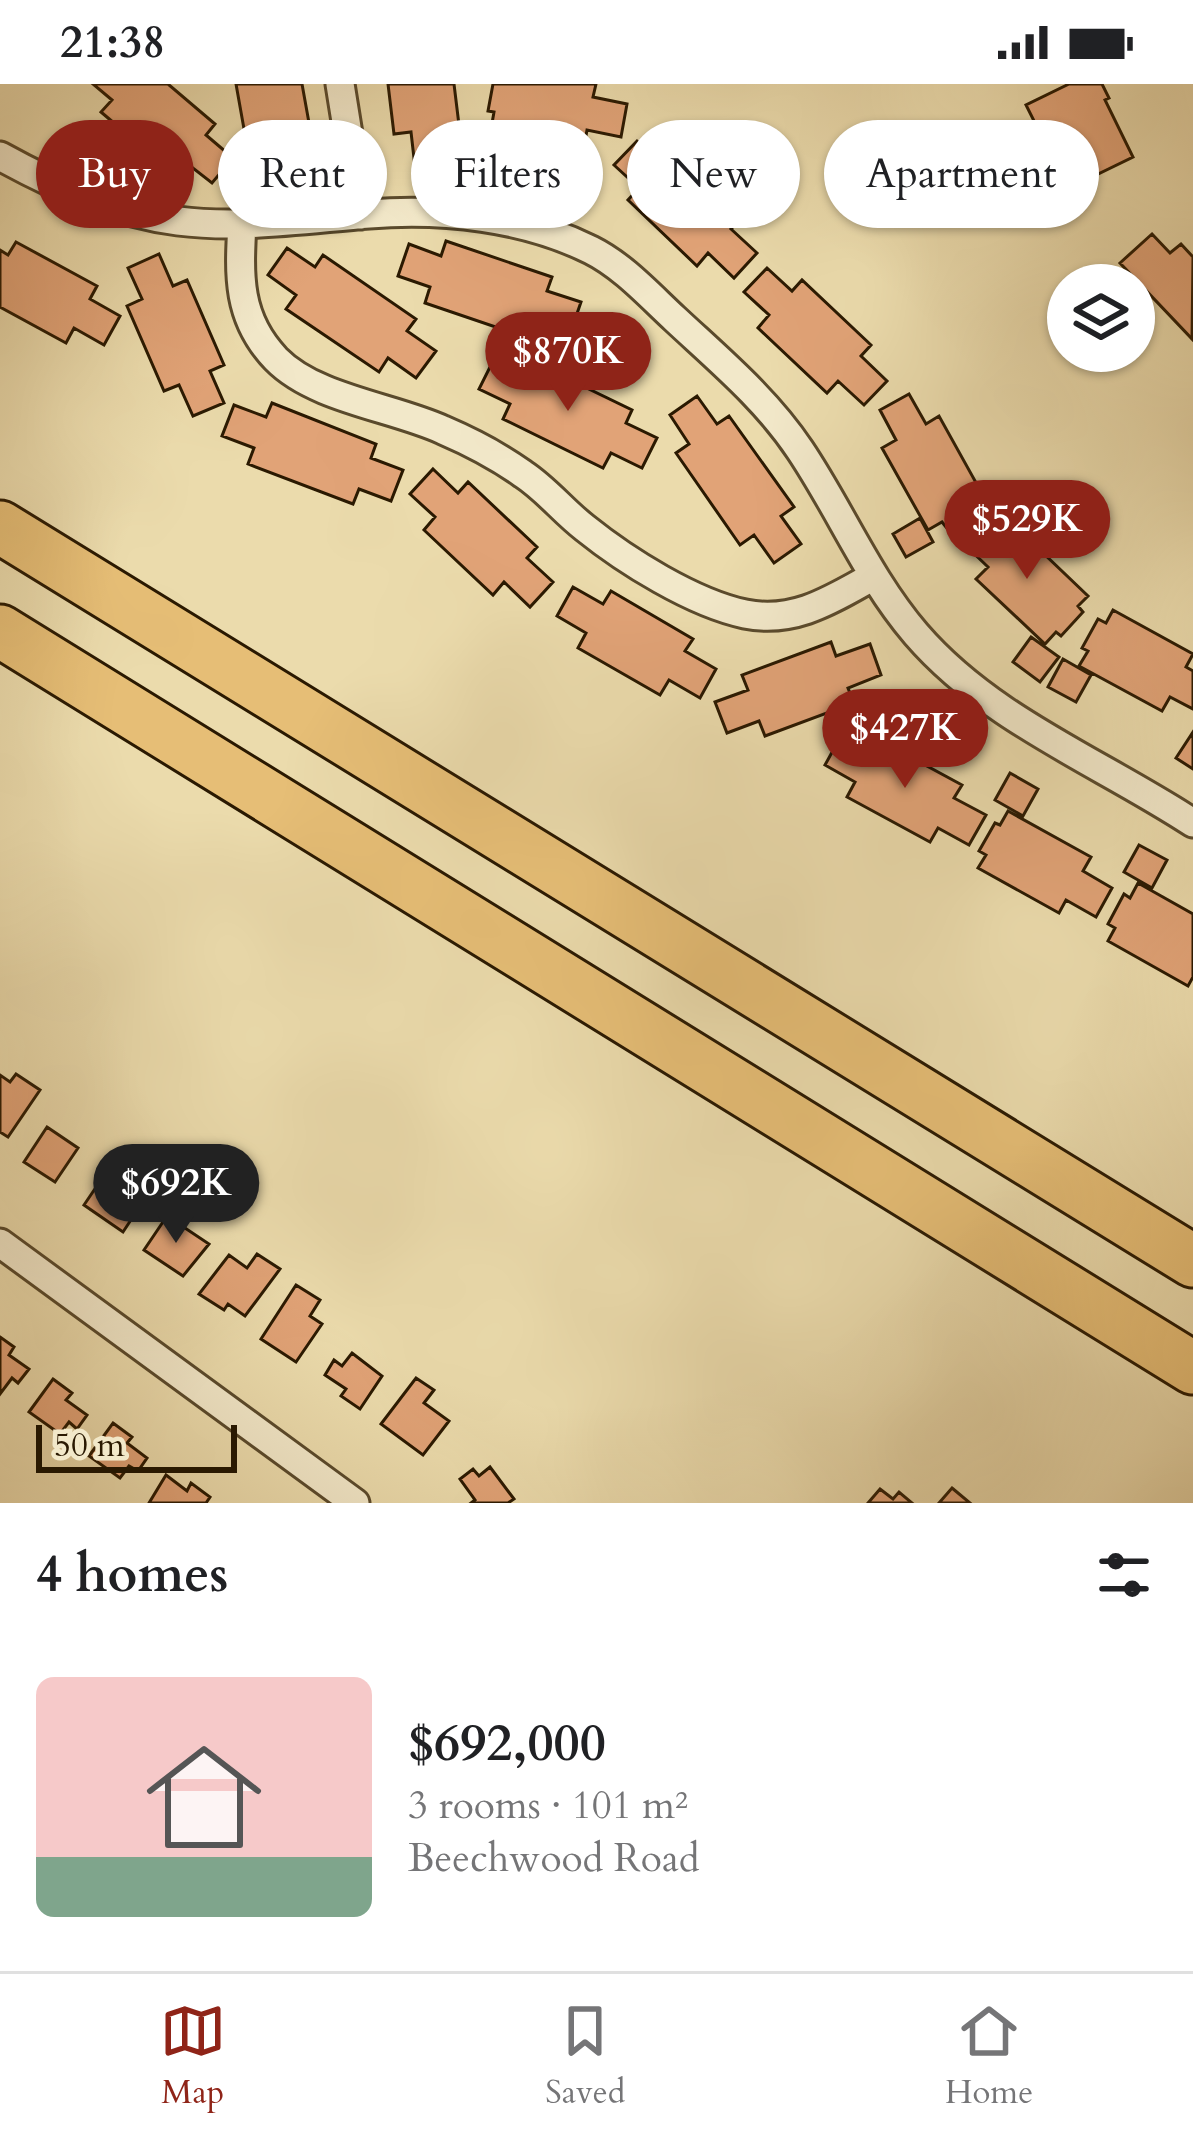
<!DOCTYPE html>
<html lang="en">
<head>
<meta charset="utf-8">
<style>
  body { margin:0; font-family:Cardo,serif; background:#f2f2f2; color:#202124; height:100vh; display:flex; flex-direction:column; font-size:45px; white-space:nowrap }
  * { box-sizing:border-box; margin:0 }
  p { font-size:39px; color:#757577 }
  .icon { flex:none; width:66px; height:66px; fill:none; stroke:currentColor; stroke-width:2; stroke-linecap:round; stroke-linejoin:round }
  .map { position:relative; height:1419px; overflow:hidden }
  .drawer { display:flex; flex-direction:column; background:#fff; flex:1 }
  .drawer>* { flex:none }
  .guide { position:absolute; left:36px; top:36px; width:1122px; height:108px; display:flex; gap:24px }
  .tools { position:absolute; left:1047px; top:180px; display:grid; gap:24px }
  .tools a { display:grid; place-items:center; width:108px; height:108px; border-radius:50%; background:#fff; box-shadow:0 3px 9px #0004; font-size:60px }
  .scale { position:absolute; left:36px; bottom:30px; width:201px; box-sizing:border-box; padding-left:12px; border:6px solid #2a1901; border-top:0; font-size:33px; line-height:42px; white-space:nowrap; color:#2a1901; -webkit-text-stroke:9px #f2e8c9; paint-order:stroke }
  .price { position:absolute; translate:-50% -102px; padding:0 27px; border-radius:42px; background:#8f2418; color:#fff; font-size:39px; line-height:78px; filter:drop-shadow(0 3px 6px #0008) }
  .price::after { content:''; position:absolute; left:50%; top:72px; width:36px; height:27px; margin-left:-18px; background:inherit; clip-path:polygon(0 0,100% 0,50% 100%) }
  .price.current { background:#222; color:#fff }
  ul { padding:0; list-style:none }
  li { display:flex; align-items:center; gap:36px; height:300px; padding:0 36px }
  li span { display:grid; place-items:center; flex:none; width:336px; height:240px; border-radius:18px; color:#555 }
  li>.icon { margin-inline-start:auto }
  span .icon { width:144px; height:144px; fill:#fffc; stroke-width:1 }
  li b { font-size:51px }
  h2 { display:flex; justify-content:space-between; align-items:center; height:144px; padding:0 36px; font-size:51px }
  .chip { padding:0 42px; border-radius:54px; background:#fff; box-shadow:0 3px 9px #0004; font-size:42px; line-height:108px }
  .chip.current { background:#8f2418; color:#fff }
  .status { display:flex; justify-content:space-between; align-items:center; height:84px; padding:0 60px; background:#fff; direction:ltr }
  .status svg { height:33px; fill:currentColor }
  .dock { display:flex; justify-content:space-around; align-items:center; height:168px; border-top:3px solid #e0e0e0; background:#fff; font-size:33px; color:#757577 }
  .dock a { display:grid; justify-items:center; gap:6px }
  .dock .current { color:#8f2418 }
  .map>svg:first-child { display:block }
</style>
</head>
<body>
<div class="status"><b>21:38</b><svg viewBox="0 0 49 12"><path d="M0 12V9h3v3zM5 12V6h3v6zM10 12V3h3v9zM15 12V0h3v12zM26 1h20v11H26zM47 4h2v5h-2z"/></svg></div>
<div class="map">
<svg width="1193" height="1419" viewBox="0 0 1193 1419">
  <rect width="100%" height="100%" fill="#ebdbac"/>
  <filter id="stains"><feTurbulence type="fractalNoise" baseFrequency=".00167" numOctaves="4"/><feColorMatrix values="0 0 0 0 .2 0 0 0 0 .09 0 0 0 0 .02 0 0 0 .5 -.17"/></filter>
  <radialGradient id="worn" r=".72"><stop offset=".6" stop-color="#630" stop-opacity="0"/><stop offset="1" stop-color="#630" stop-opacity=".3"/></radialGradient>
  <!-- building -->
  <path fill="#e1a377" stroke="#2a1901" stroke-width="3" d="M93 0H168L215 40 206 51 233 74 212 99 184 77 174 90 101 28 112 16Z
    M236 0H302L313 61 298 64 304 98 271 104 265 70 249 73Z
    M388 0H454L459 41 444 43 448 79 415 83 411 48 394 50Z
    M493 0H596L593 13 627 20 621 53 587 46 584 63 491 45 494 28 488 27Z
    M1069 0H1102L1109 14 1105 16 1133 73 1094 92 1082 68 1056 81 1026 21Z
    M473 44 505 50 499 81 467 75Z
    M637 57 662 80 672 69 741 134 731 145 757 169 734 194 708 169 697 182 628 116 639 104 614 81Z
    M1152 150 1170 169 1181 160 1193 173 1192 255 1120 179Z
    M446 157 552 193 547 207 581 218 570 250 537 239 531 255 425 219 430 203 398 192 409 160 441 172Z
    M16 158 97 202 90 215 120 232 104 261 74 244 66 259 0 223V166L8 171Z
    M287 164 315 183 323 171 416 235 407 247 436 267 416 294 388 274 379 288 286 225 296 211 268 191Z
    M159 170 173 202 187 196 224 281 210 287 224 319 193 332 179 301 164 307 127 222 142 215 128 184Z
    M767 184 792 207 802 196 871 261 861 272 887 297 864 321 838 297 827 309 758 244 769 231 744 208Z
    M494 275 525 290 531 277 632 326 626 339 657 354 642 384 611 369 603 384 503 335 510 320 479 305Z
    M909 310 926 340 939 332 984 413 974 418 978 425 946 443 942 438 928 446 882 364 896 356 880 326Z
    M697 312 717 340 729 332 794 423 781 432 801 460 774 479 754 451 740 461 676 369 689 360 670 331Z
    M272 319 376 360 371 374 403 386 391 417 359 405 353 420 248 380 254 364 222 352 234 321 266 333Z
    M433 385 458 409 468 398 537 463 527 474 553 498 530 523 504 498 493 511 424 446 435 433 410 410Z
    M920 434 933 458 906 473 893 450Z
    M986 435 1011 459 1021 448 1088 512 1078 522 1083 528 1061 552 1056 548 1045 560 976 495 988 483 963 459Z
    M573 503 603 520 611 507 693 555 685 567 716 585 700 614 669 596 660 611 578 564 586 549 557 532Z
    M1113 526 1193 570 1186 583 1193 587V625L1170 613 1162 627 1079 582 1088 567 1082 564 1098 535 1106 539Z
    M1031 553 1059 573 1040 598 1013 578Z
    M831 558 836 572 870 560 881 591 848 604 854 619 765 652 759 637 727 649 715 618 748 606 742 591Z
    M1063 575 1091 591 1076 618 1048 603Z
    M1193 648V685L1176 674Z
    M841 652 871 669 879 656 962 701 954 714 986 731 969 761 938 744 930 758 847 713 855 698 825 681Z
    M1010 689 1038 705 1023 732 995 716Z
    M1008 727 1091 773 1083 787 1112 804 1096 833 1066 816 1059 829 978 784 986 771 979 767 995 739 1000 741Z
    M1139 761 1167 776 1152 804 1124 788Z
    M1138 799 1193 830V893L1188 902 1108 857 1115 844 1108 840 1124 810 1130 814Z
    M16 990 40 1006 8 1053 0 1048V991L10 998Z
    M47 1043 78 1064 55 1098 24 1078Z
    M107 1087 146 1113 123 1148 84 1121Z
    M167 1132 209 1160 183 1192 144 1166Z
    M257 1170 280 1185 245 1232 228 1220 224 1226 199 1210 229 1171 247 1184Z
    M296 1201 320 1216 310 1232 322 1240 296 1278 261 1255Z
    M0 1253 14 1263 9 1271 29 1285 18 1299 12 1294 0 1310Z
    M352 1269 382 1292 360 1325 341 1312 346 1305 325 1291 334 1276 342 1282Z
    M416 1294 434 1306 424 1319 449 1337 423 1371 381 1340Z
    M53 1295 72 1309 66 1316 87 1331 77 1345 69 1338 60 1350 29 1328Z
    M113 1339 132 1353 127 1359 147 1374 138 1387 129 1382 120 1394 89 1372Z
    M490 1383 514 1415 508 1419H471L475 1416 460 1395 473 1385 479 1392Z
    M166 1391 187 1407 191 1399 210 1413 206 1419H149Z
    M952 1404 970 1419H939Z
    M880 1405 893 1415 899 1408 912 1419H868Z"/>
  <g fill="none" stroke-linecap="round" stroke-linejoin="round">
    <defs>
      <path id="street" d="M340 0 361 131
        M0 72C56 103 115 129 178 137 241 145 306 135 369 130 442 124 525 133 591 166 623 182 649 211 675 235 719 276 766 315 800 366 841 427 868 494 916 550 990 636 1100 678 1193 739
        M242 139C239 192 237 234 276 275 315 315 393 323 443 346 471 358 498 372 523 390 546 405 563 427 585 444 626 477 693 519 745 530 794 540 831 516 872 493
        M0 1159 355 1419"/>
      <path id="highway" d="M0 443 1193 1177
        M0 547 1193 1284"/>
    </defs>
    <!-- street casing -->
    <use href="#street" stroke="#5a4a2c" stroke-width="33"/>
    <!-- highway casing -->
    <use href="#highway" stroke="#2a1901" stroke-width="57"/>
    <!-- street -->
    <use href="#street" stroke="#f2e8c9" stroke-width="27"/>
    <!-- highway -->
    <use href="#highway" stroke="#e6be76" stroke-width="51"/>
  </g>
  <rect width="100%" height="100%" filter="url(#stains)"/>
  <rect width="100%" height="100%" fill="url(#worn)"/>
</svg>
<div class="tools">
<a><svg class="icon" aria-label="layers" viewBox="0 0 24 24"><path d="M12 4l9 5-9 5-9-5zM3 14l9 5 9-5"/></svg></a>
</div>
<div class="scale">50 m</div>
<b class="price" style="left:568px;top:330px">$870K</b>
<b class="price" style="left:1027px;top:498px">$529K</b>
<b class="price" style="left:905px;top:707px">$427K</b>
<b class="price current" style="left:176px;top:1162px">$692K</b>
<div class="guide">
<a class="chip current">Buy</a>
<a class="chip">Rent</a>
<a class="chip">Filters</a>
<a class="chip">New</a>
<a class="chip">Apartment</a>
</div>
</div>
<section class="drawer">
<h2>4 homes<svg class="icon" aria-label="filters" viewBox="0 0 24 24"><path d="M4 7h16M4 17h16"/><circle cx="9" cy="7" r="2"/><circle cx="15" cy="17" r="2"/></svg></h2>
<ul>
<li><span style="background:linear-gradient(#f6c9c9 75%,#7fa58c 0)"><svg class="icon" aria-label="home" viewBox="0 0 24 24"><path d="M3 11l9-7 9 7M6 9v11h12V9"/></svg></span><div><b>$692,000</b><p>3 rooms · 101 m²</p><p>Beechwood Road</p></div></li>
</ul>
</section>
<nav class="dock">
<a class="current"><svg class="icon" aria-label="map" viewBox="0 0 24 24"><path d="M3 6l6-2 6 2 6-2v14l-6 2-6-2-6 2zM9 4v14M15 6v14"/></svg>Map</a>
<a><svg class="icon" aria-label="saved" viewBox="0 0 24 24"><path d="M7 4h10v16l-5-4-5 4z"/></svg>Saved</a>
<a><svg class="icon" aria-label="home" viewBox="0 0 24 24"><path d="M3 11l9-7 9 7M6 9v11h12V9"/></svg>Home</a>
</nav>
</body>
</html>
